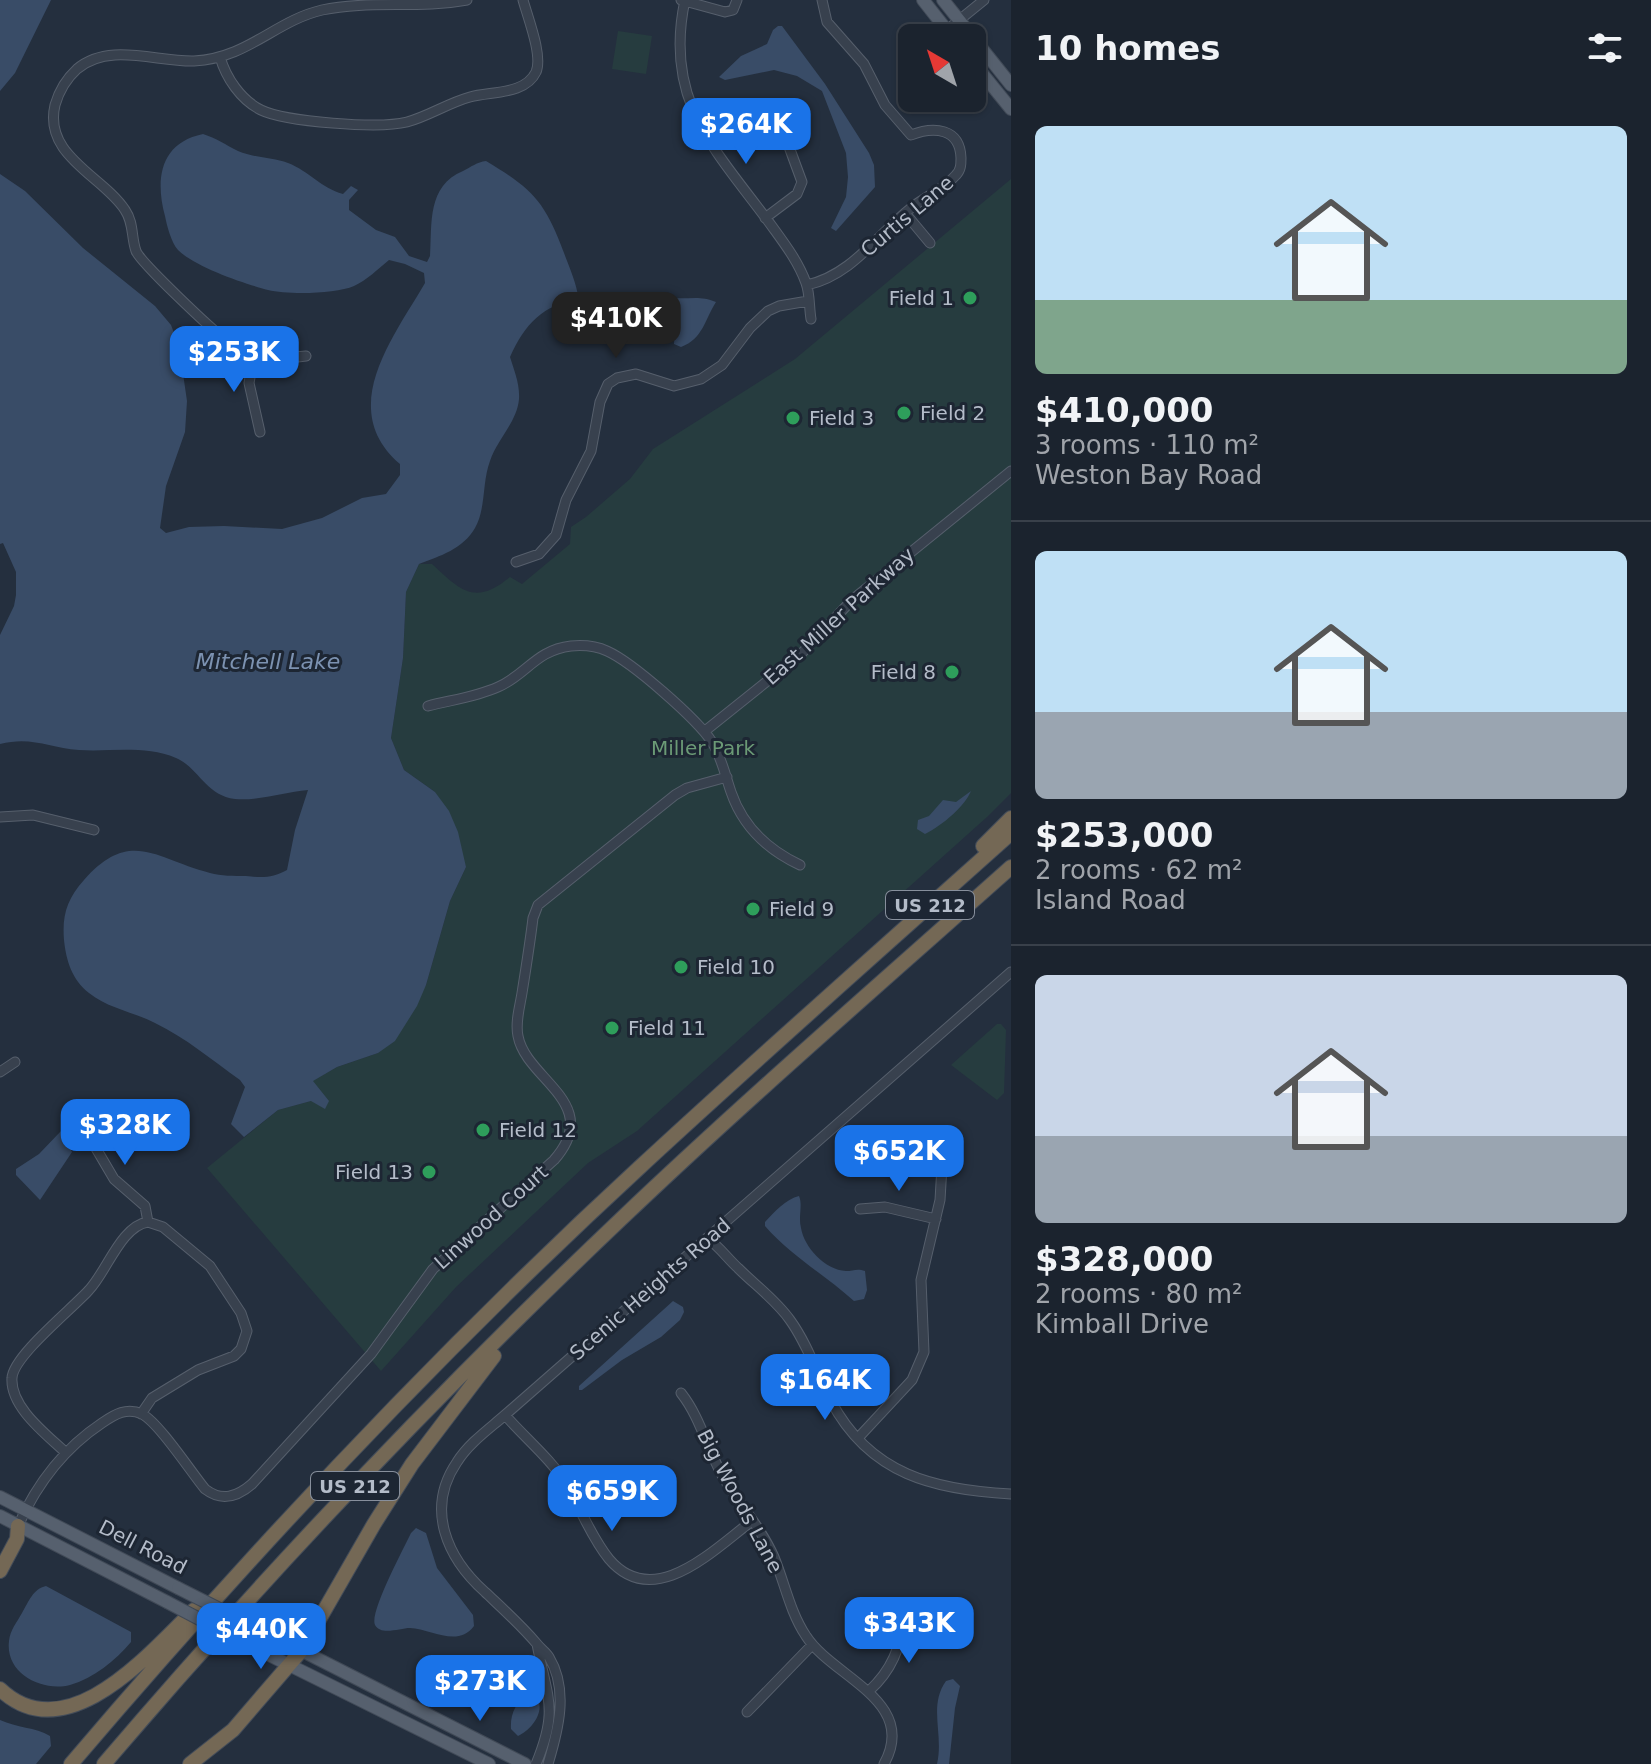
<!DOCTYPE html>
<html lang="en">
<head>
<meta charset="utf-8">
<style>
  body { margin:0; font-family:"DejaVu Sans",sans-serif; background:#242b36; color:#f1f3f6; height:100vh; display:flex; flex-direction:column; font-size:30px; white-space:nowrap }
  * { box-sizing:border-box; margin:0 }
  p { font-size:26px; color:#a0a4aa }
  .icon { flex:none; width:44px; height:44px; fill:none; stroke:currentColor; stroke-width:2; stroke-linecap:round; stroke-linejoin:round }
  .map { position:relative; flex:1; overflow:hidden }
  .side { display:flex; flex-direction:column; background:#1b232e; width:640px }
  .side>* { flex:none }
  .needle { width:52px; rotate:321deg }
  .buttons { position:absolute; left:898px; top:24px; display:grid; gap:16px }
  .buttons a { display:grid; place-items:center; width:88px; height:88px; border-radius:12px; background:#1b232e; box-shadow:0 2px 6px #0004,0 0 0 2px #39404a; font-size:40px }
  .price { position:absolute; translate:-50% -68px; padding:0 18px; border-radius:16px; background:#1a73e8; color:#fff; font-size:26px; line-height:52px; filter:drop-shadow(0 2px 4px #0008) }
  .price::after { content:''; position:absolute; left:50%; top:48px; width:24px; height:18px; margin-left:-12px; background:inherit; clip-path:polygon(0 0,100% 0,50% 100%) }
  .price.on { background:#222; color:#fff }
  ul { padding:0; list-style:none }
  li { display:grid; align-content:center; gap:16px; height:424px; padding:0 24px }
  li+li { border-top:2px solid #39404a }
  li span { display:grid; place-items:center; height:248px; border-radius:12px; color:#555 }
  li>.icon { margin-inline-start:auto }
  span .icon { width:144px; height:144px; fill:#fffc; stroke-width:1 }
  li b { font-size:34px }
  h2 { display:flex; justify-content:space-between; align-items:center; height:96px; padding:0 24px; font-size:34px }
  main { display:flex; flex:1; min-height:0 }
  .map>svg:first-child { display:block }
</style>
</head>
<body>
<main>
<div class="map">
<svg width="1011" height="1764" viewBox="0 0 1011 1764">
  <rect width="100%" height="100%" fill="#242f3e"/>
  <!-- green -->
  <path fill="#263c3f" d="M618 31 652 36 646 74 612 69Z
    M1011 179V793L987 817 637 1131 588 1163 456 1287 381 1371 207 1168 278 1110 311 1101 312 1081 337 1067 378 1053 426 985 450 901 466 867 435 792 404 770 391 738 403 658 406 592 419 564H432C461 591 475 606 510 577L522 584 570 544 571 527 586 517 630 479 653 449 795 359Z
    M997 1024H1001L1006 1030 1004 1093 997 1100 951 1065Z"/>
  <!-- water -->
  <path fill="#394c67" d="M0 0H51L15 73 0 91Z
    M778 26H782L825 84 869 153 874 165 875 187 836 231 831 228 846 197 848 177 846 153 822 91 797 76 774 70 725 80 719 77 741 56 767 44 773 30Z
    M203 134C216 138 226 145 238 151 254 158 272 157 288 163 309 171 321 188 343 194L351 186 358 190 349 200V210L376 230 395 237 409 256 427 262 430 256C432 223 427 186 463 171 471 167 477 162 486 161 533 189 545 202 564 253 570 269 576 282 579 300 543 304 525 324 510 357 514 370 520 384 519 399 517 422 497 440 490 461 482 482 486 509 475 528 463 549 440 556 419 564L406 592 403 658 391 738 404 770 435 792 449 811 458 832 466 867 450 901 426 985 417 1006 395 1041 378 1053 337 1067 313 1081 329 1101 325 1109 311 1101 278 1110 244 1137 231 1124 245 1087 240 1080C212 1060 186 1038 155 1023 134 1012 107 1008 89 993 72 980 66 960 64 940 62 915 67 899 84 880 131 827 157 860 210 873 221 876 234 876 246 876 262 878 273 878 287 870L295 830 308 790C284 792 259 801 235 799 205 795 199 768 176 758 145 745 111 752 79 750 49 748 32 736 0 744V635L14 606 16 595V572L3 543 0 544V174L25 191 83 248 155 306 171 325 179 346 187 401 185 432 166 486 160 528 166 533 189 527 224 526 282 529 322 518 362 498 386 494 400 475V464C336 409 393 338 425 283L424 273 405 264 389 260C378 269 367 280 354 286 336 294 288 295 268 290 245 284 195 267 178 250 171 242 167 226 165 216 155 179 160 143 203 134Z
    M663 295C683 303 695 293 716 302 705 319 703 339 681 347L674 344 675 327 671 325 667 329 664 323 654 316C651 306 655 300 663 295Z
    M971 791C965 806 943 825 925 834L917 829 918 820 929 816 943 800 956 802Z
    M61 1131 72 1152 40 1200 16 1175V1169L39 1154Z
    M799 1196C803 1205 798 1217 801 1228 804 1247 825 1270 846 1271 853 1271 857 1268 865 1271L867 1290 864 1299 854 1301C825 1275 790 1255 765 1226V1222C774 1212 786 1199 799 1196Z
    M673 1301 683 1307 684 1312 680 1320 661 1337 622 1360 582 1390H579V1386Z
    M416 1528 426 1533 437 1568 473 1615 474 1626C458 1648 431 1629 410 1628 400 1628 381 1636 375 1625 369 1613 404 1548 411 1533Z
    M46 1586 131 1632V1642C115 1661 94 1678 70 1685 42 1692 5 1674 9 1641 10 1630 17 1622 22 1613 29 1601 33 1589 46 1586Z
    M438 1656 484 1667 490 1681C480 1723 428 1690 419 1667L425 1661Z
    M953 1679 960 1686 955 1708 949 1764H937C944 1735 928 1706 946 1681Z
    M529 1694H534C548 1708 533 1729 518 1736L511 1729C510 1714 516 1701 529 1694Z
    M0 1720C17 1728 35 1727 50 1736L51 1746 36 1764H0Z"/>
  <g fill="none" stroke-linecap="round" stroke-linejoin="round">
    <defs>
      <path id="minor" d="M681 0 725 12 733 10 737 0
        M685 0C663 102 716 150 771 225 784 243 798 261 806 283 810 294 809 307 811 319
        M947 30 984 0
        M220 57C226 78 241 100 261 110 286 122 379 129 407 122 429 116 448 103 470 97 491 91 525 95 536 72 543 56 528 18 523 0
        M703 133C724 125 761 108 781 125L802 182 797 194 765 218
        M905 213 930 243
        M807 285C852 275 877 235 911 208 925 197 944 189 956 175 961 170 961 164 961 158 960 128 934 126 911 135L885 105 864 64 827 22 822 0
        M254 355 249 383 260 432
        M306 356C289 358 270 360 252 354 243 351 233 346 226 340 212 330 140 262 136 251 131 237 134 223 125 210 103 176 43 156 55 105 59 91 66 79 77 69 109 42 156 62 194 61 248 58 275 21 322 10 369 0 419 9 467 0
        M516 562 539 554 556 535 566 500 591 451 600 402 608 384 617 378 636 374 674 386 701 379 722 365 750 328 768 311 779 306 808 301
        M428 706C451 700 476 697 498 687 526 675 536 650 571 646 582 645 596 646 607 651 632 662 697 719 712 742 722 758 725 775 731 792 743 827 768 850 800 865
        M705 731 801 654 852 600 1011 471
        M0 817 33 815 94 830
        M0 1072 15 1062
        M77 1116 114 1179 145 1206 148 1222
        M860 1209 885 1207 936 1219
        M707 1238C719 1246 727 1258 738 1268 755 1285 776 1300 790 1320 808 1345 817 1374 831 1401 870 1475 935 1490 1011 1494
        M681 1393C700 1417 707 1448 722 1475 738 1503 761 1527 774 1557 785 1584 790 1612 806 1636 832 1677 919 1701 884 1764
        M141 1414 152 1398 198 1370 234 1356 241 1349 247 1331 241 1313 210 1266 163 1227 148 1222
        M505 1415C524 1437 552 1460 566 1484 581 1509 591 1537 609 1559 654 1612 714 1549 752 1521
        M858 1438 912 1380 924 1352 921 1280 940 1200 944 1132
        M65 1452C46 1434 10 1407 12 1378 13 1356 72 1309 89 1290 107 1271 121 1226 148 1222
        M18 1526C37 1483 63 1449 102 1423 115 1414 127 1407 142 1414 159 1423 191 1472 205 1489 222 1502 237 1497 252 1484L371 1354 433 1269 554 1160C604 1103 526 1080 518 1036 515 1022 520 1006 522 993 526 968 530 943 533 918L538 905 675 795 687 788 727 777
        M869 1691C891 1671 902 1647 903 1617
        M747 1712 812 1645
        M536 1764C559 1709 547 1698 537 1644
        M548 1764C558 1731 569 1690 549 1657 546 1652 540 1648 537 1644 521 1625 503 1609 485 1592 447 1558 425 1509 457 1462 469 1443 489 1429 505 1415L1011 972"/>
      <path id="major" d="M923 0 953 38
        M943 0 1011 85
        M972 61 1011 109
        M0 1497 178 1588
        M0 1516 167 1602
        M261 1630 525 1764
        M249 1645 489 1764"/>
      <path id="highway" d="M983 846 1011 818
        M0 1571 17 1539 18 1526
        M0 1689C66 1752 149 1654 194 1610
        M71 1764C249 1555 438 1353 640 1167 762 1054 887 944 1011 833
        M104 1764C266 1574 439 1392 620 1220 747 1099 880 984 1011 867
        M190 1764 233 1730 301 1651 374 1524 412 1464 494 1356"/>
    </defs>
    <!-- minor casing -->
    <use href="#minor" stroke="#565f6c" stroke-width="11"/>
    <!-- major casing -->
    <use href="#major" stroke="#414a57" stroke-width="14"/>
    <!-- highway casing -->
    <use href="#highway" stroke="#434c59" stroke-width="16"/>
    <!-- minor -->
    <use href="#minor" stroke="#38414e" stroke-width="9"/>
    <!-- major -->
    <use href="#major" stroke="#56606e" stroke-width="12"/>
    <!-- highway -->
    <use href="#highway" stroke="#746855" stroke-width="14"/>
    <defs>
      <path id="major-bridge" d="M178 1588 261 1630
        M167 1602 249 1645"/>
    </defs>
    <!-- major-bridge casing -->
    <use href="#major-bridge" stroke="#414a57" stroke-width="14" stroke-linecap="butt"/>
    <!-- major-bridge -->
    <use href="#major-bridge" stroke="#56606e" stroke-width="12"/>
  </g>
  <!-- markers -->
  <g fill="#2e9e5b" stroke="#1d2633" stroke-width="3">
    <circle cx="970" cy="298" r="8"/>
    <circle cx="904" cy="413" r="8"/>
    <circle cx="793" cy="418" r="8"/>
    <circle cx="952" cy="672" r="8"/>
    <circle cx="753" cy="909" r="8"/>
    <circle cx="681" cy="967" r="8"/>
    <circle cx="612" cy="1028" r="8"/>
    <circle cx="483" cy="1130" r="8"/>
    <circle cx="429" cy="1172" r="8"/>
  </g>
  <g text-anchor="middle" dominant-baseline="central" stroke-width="6" stroke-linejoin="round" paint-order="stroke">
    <!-- shield labels -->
    <g fill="#1d2633" stroke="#878f9c" stroke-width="2">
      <rect x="886" y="891" width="88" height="28" rx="6"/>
      <rect x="311" y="1472" width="88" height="28" rx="6"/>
    </g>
    <g font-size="18" font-weight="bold" fill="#b4bcc9">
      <text x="930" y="905">US 212</text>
      <text x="355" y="1486">US 212</text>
    </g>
    <!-- street labels -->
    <g font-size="20" fill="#b4bcc9" stroke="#1d2633">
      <text transform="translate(907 216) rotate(-40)">Curtis Lane</text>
      <text transform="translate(839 616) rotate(-42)">East Miller Parkway</text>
      <text transform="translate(491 1217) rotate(-42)">Linwood Court</text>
      <text transform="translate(650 1289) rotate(-41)">Scenic Heights Road</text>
      <text transform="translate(740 1501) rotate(62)">Big Woods Lane</text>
      <text transform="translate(143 1547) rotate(27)">Dell Road</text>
    </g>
    <!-- poi labels -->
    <g font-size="20" fill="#b4bcc9" stroke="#1d2633" text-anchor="start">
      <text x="954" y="298" text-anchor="end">Field 1</text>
      <text x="920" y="413">Field 2</text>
      <text x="809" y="418">Field 3</text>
      <text x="936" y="672" text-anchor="end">Field 8</text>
      <text x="769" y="909">Field 9</text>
      <text x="697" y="967">Field 10</text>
      <text x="628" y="1028">Field 11</text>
      <text x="499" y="1130">Field 12</text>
      <text x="413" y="1172" text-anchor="end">Field 13</text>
    </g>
    <!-- park labels -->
    <g font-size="20" fill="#6b9a76" stroke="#1d2633">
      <text x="703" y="748">Miller Park</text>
    </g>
    <!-- water labels -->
    <g font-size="22" font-style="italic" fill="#7c92b1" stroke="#1d2633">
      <text x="268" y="661">Mitchell Lake</text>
    </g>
  </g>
</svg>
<div class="buttons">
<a><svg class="needle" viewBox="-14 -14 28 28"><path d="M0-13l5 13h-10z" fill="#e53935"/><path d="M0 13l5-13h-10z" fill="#a0a4aa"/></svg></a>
</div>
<b class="price" style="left:746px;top:166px">$264K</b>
<b class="price on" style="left:616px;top:360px">$410K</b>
<b class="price" style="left:234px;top:394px">$253K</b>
<b class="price" style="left:125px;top:1167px">$328K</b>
<b class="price" style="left:899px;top:1193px">$652K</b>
<b class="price" style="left:825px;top:1422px">$164K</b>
<b class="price" style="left:612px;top:1533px">$659K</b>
<b class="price" style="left:909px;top:1665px">$343K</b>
<b class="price" style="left:261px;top:1671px">$440K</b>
<b class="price" style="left:480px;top:1723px">$273K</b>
</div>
<section class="side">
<h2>10 homes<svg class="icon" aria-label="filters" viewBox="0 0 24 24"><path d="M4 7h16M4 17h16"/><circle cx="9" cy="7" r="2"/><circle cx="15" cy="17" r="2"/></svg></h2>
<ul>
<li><span style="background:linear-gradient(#bfe0f5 70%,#7fa58c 0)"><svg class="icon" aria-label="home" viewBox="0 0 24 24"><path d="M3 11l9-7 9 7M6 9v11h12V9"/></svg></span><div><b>$410,000</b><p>3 rooms · 110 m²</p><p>Weston Bay Road</p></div></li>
<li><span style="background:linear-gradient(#bfe0f5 65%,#9aa5b1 0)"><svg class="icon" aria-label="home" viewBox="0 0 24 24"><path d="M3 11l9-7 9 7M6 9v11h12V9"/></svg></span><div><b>$253,000</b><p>2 rooms · 62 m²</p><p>Island Road</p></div></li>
<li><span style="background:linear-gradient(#c9d6e8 65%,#9aa5b1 0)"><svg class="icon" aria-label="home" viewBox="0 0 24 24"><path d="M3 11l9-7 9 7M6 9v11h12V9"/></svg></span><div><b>$328,000</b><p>2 rooms · 80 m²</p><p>Kimball Drive</p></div></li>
</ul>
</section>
</main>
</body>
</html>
